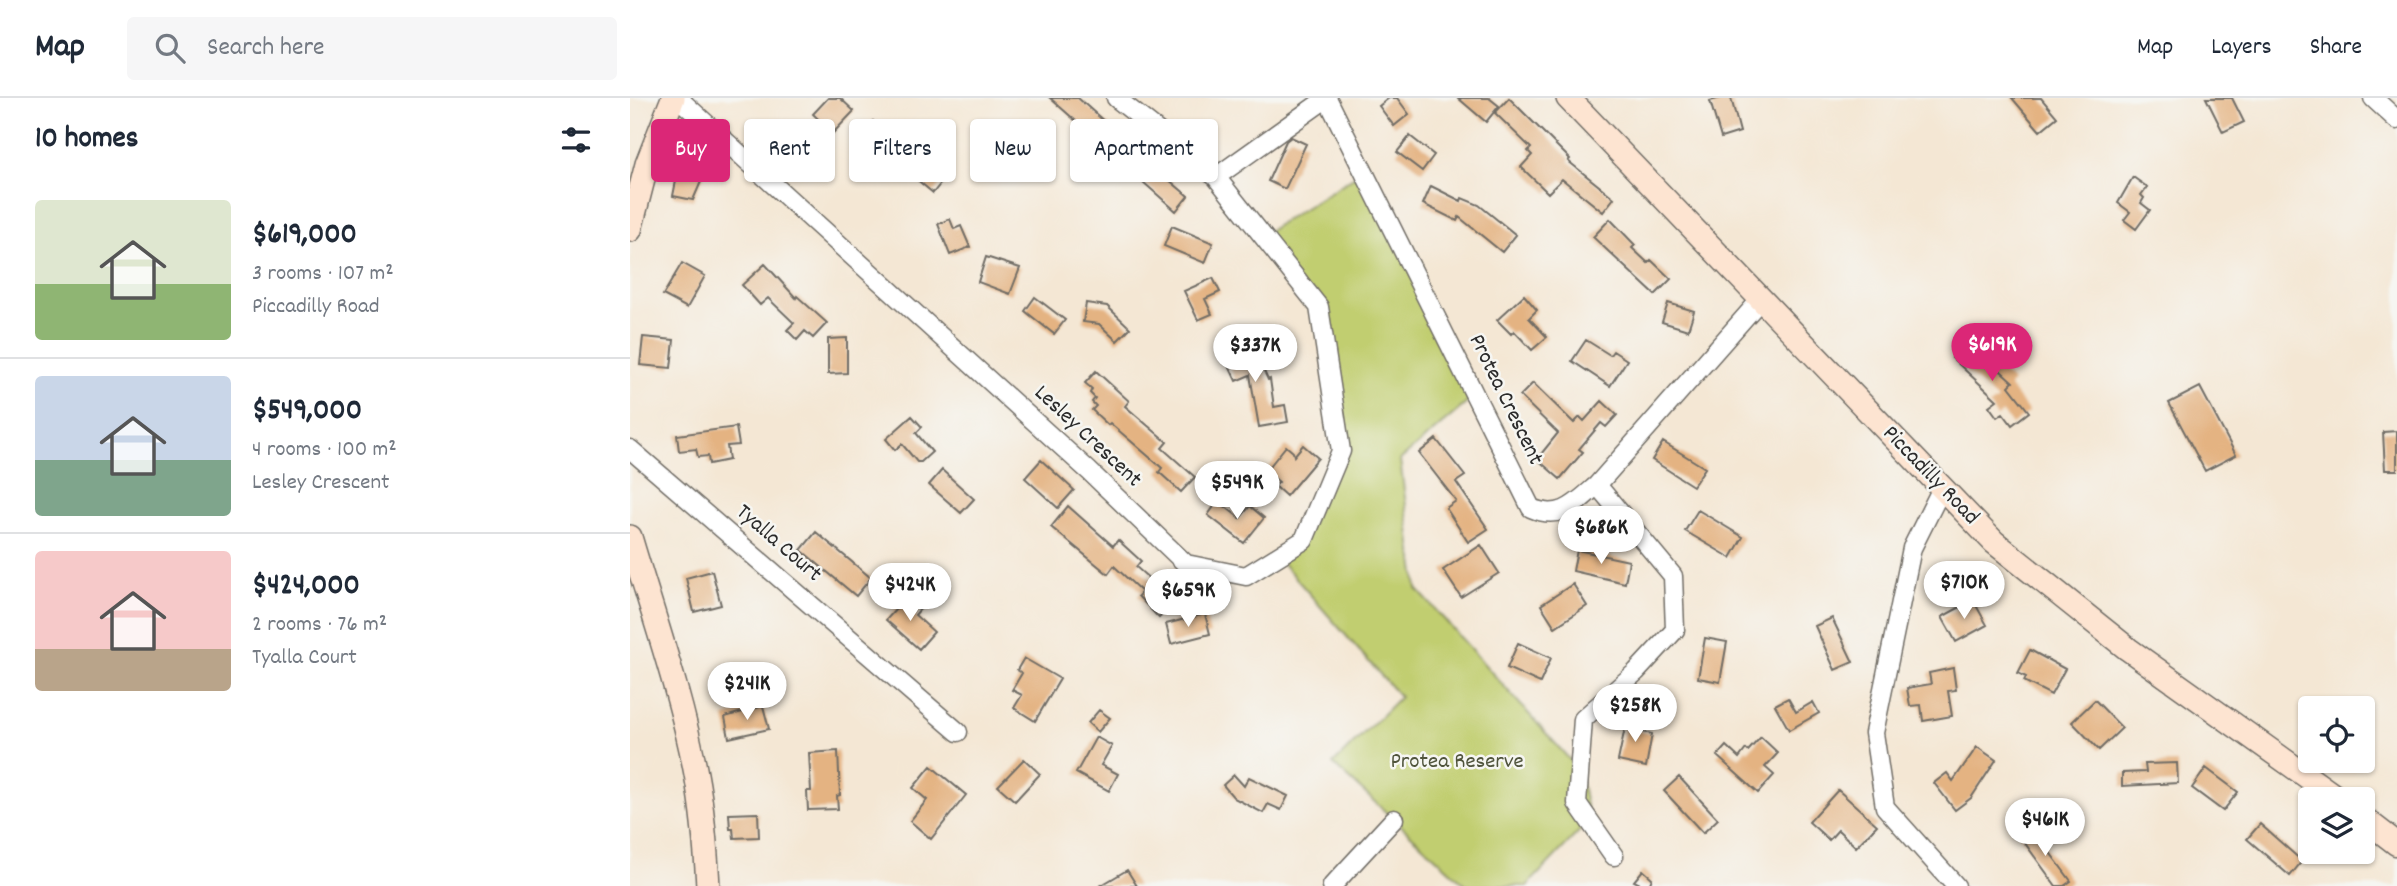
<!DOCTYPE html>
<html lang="en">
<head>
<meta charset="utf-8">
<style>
  body { margin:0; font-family:Dekko,sans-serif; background:#f6f6f7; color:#1f2937; height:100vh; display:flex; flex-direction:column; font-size:26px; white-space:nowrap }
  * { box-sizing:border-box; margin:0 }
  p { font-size:23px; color:#747a83 }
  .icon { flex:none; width:38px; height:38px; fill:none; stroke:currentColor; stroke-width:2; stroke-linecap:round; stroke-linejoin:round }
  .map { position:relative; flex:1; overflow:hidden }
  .drawer { display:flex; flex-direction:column; background:#fff; width:630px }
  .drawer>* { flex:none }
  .hud { position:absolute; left:21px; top:21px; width:665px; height:63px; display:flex; gap:14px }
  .buttons { position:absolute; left:1668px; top:598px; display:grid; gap:14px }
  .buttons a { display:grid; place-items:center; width:77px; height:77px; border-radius:7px; background:#fff; box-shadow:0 2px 5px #0004; font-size:35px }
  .price { position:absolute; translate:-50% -60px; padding:0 16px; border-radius:24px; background:#fff; color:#222; font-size:23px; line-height:46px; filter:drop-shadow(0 2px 4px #0008) }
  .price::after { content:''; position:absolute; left:50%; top:42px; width:21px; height:16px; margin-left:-10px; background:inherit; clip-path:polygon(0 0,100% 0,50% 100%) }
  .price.selected { background:#db2777; color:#fff }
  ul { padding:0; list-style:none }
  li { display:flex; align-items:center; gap:21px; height:175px; padding:0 35px }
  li+li { border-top:2px solid #e0e1e3 }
  li span { display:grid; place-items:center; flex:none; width:196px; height:140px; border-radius:7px; color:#555 }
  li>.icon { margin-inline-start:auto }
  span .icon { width:84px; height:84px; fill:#fffc; stroke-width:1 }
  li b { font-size:30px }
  h2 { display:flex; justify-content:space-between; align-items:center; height:84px; padding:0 35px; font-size:30px }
  .chip { padding:0 24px; border-radius:7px; background:#fff; box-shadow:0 2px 5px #0004; font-size:24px; line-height:63px }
  .chip.selected { background:#db2777; color:#fff }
  header { display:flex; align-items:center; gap:42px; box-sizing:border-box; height:98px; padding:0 35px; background:#fff; border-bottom:2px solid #e0e1e3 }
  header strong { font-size:33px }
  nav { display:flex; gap:38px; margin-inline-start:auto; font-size:24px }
  .search { width:490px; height:63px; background:#f6f6f7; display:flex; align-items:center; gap:18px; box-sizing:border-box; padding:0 24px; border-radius:7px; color:#747a83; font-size:26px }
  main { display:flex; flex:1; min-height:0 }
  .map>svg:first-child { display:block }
</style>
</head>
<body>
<header>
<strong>Map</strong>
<div class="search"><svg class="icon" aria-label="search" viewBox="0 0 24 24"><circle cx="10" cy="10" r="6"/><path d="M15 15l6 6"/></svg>Search here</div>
<nav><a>Map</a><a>Layers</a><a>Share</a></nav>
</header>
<main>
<section class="drawer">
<h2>10 homes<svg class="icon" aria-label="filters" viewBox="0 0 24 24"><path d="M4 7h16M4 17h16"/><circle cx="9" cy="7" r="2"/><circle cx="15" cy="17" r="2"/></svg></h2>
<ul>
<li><span style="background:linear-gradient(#dfe7d0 60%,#8fb573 0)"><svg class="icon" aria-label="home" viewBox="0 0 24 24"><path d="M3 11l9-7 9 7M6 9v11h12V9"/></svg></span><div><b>$619,000</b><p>3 rooms · 107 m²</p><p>Piccadilly Road</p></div></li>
<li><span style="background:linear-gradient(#c9d6e8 60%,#7fa58c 0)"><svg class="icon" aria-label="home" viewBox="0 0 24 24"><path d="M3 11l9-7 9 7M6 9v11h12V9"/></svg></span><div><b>$549,000</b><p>4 rooms · 100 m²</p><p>Lesley Crescent</p></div></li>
<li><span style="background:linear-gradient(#f6c9c9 70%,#b9a48a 0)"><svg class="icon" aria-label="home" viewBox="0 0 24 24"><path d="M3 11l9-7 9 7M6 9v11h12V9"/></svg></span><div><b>$424,000</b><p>2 rooms · 76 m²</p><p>Tyalla Court</p></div></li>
</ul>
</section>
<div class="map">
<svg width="1767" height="788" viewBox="0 0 1767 788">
  <rect width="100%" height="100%" fill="#f6f6f2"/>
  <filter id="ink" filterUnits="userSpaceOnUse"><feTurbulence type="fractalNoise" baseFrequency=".0143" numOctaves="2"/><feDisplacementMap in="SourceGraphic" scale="14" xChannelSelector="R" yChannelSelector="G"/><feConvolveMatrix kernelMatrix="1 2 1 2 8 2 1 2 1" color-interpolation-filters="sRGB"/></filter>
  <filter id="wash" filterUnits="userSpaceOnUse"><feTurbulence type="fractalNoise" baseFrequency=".00686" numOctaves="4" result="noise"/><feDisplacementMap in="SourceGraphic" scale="28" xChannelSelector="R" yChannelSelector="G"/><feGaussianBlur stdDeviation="1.57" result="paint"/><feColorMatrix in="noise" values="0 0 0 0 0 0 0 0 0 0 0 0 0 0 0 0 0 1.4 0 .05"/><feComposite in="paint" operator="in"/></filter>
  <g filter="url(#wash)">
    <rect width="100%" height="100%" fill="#f4e7d4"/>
    <!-- green -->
    <path fill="#c1ce70" stroke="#767c4e" stroke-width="2" d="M733 73 845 298 770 362 787 491 949 672 959 723 897 788H837L703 666 770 599 647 459 674 442 711 352 689 210 632 137Z"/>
    <g id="blocks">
      <!-- building -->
      <path fill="#e4b382" d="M198 0H210L224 13 203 35 183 16Z
        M420 0H448L494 41 482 55Z
        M759 0H767L779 16 764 28 749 8Z
        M828 0H859L869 8 856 24Z
        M879 0 940 61 938 63 984 100 973 114 932 81 918 95 891 69 902 57 898 53 901 50 865 15Z
        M1091 0H1101L1110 34 1091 40 1080 3Z
        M1382 0H1411L1427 19 1410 33Z
        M1576 0H1602L1614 24 1593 34Z
        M243 23 282 57 284 54 315 80 303 95 266 64 264 67 231 37Z
        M780 38 804 57 792 73 767 54Z
        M661 39 676 46 655 91 638 83 656 43Z
        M65 50 80 63 63 102 43 98 49 68Z
        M525 70 558 98 546 113 513 84Z
        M1503 79 1517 89 1511 97 1514 100 1511 105 1520 112 1506 131 1494 122 1500 114 1488 105Z
        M801 88 831 103 832 100 849 107 886 137 872 154 829 119 827 123 793 106Z
        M320 121 324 131 331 128 340 149 320 157 308 126Z
        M980 121 1005 147 1002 150 1018 165 1021 162 1041 181 1025 197 963 139Z
        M542 128 583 145 575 165 534 148Z
        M356 159 390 170 380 196 348 184Z
        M52 165 75 178 57 210 33 197Z
        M135 166 166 200 167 198 197 225 183 240 175 233 167 242 157 232 164 225 138 200 130 207 112 187Z
        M583 180 590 194 575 201 582 216 568 222 554 193Z
        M894 197 907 212 899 220 917 239 902 252 884 233 881 236 867 222Z
        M405 199 435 222 424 236 395 213Z
        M456 205 477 208 500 230 487 243 469 226 453 224Z
        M1038 205 1064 213 1058 232 1032 224Z
        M13 239 44 242 41 270 10 267Z
        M603 239 615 263 627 258 638 282 640 281 644 309 655 307 658 324 629 329 620 277 606 283 589 246Z
        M217 240V275L198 276V241Z
        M956 242 980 257 983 253 997 262 980 288 942 263Z
        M1338 243 1383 284 1379 288 1399 314 1382 327 1373 315 1367 319 1359 308 1367 302 1322 260Z
        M466 273 499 303 495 308 537 344 532 350 565 379 551 394 529 374 532 370 480 325 478 327 462 312 466 308 462 304 465 300 460 295 462 291 455 285Z
        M903 285 944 325 950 319 954 323 972 303 987 317 976 329 971 325 949 351 953 354 930 381 907 361 928 335 890 298Z
        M1570 289 1606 357 1575 373 1539 305Z
        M282 318 292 329 286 335 302 354 291 364H287L272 346 265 352 256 341Z
        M106 329 109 347 97 348 99 362 79 366 78 358 68 359 66 351 49 353 47 337Z
        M1767 333V372H1755L1753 334Z
        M806 341 835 378 826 384 858 431 838 444 816 410 826 403 789 355Z
        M1033 344 1075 370 1063 388 1022 362Z
        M673 347 688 360 656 398 645 388 649 384 636 373 656 348 663 354 664 358Z
        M411 362 444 392 428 410 395 380Z
        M312 372 344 401 331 415 299 387Z
        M588 403 610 420 620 408 634 420 614 445 578 417Z
        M438 408 483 448 488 442 511 463 506 469 523 484 532 475 545 488 534 500 542 508 529 520 508 498 512 494 484 468 478 476 421 429Z
        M1068 412 1113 439 1101 460 1055 433Z
        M186 434 241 480 226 498 171 452Z
        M851 447 869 475 831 499 813 472Z
        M947 452 999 463 995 485 943 473Z
        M82 473 91 507 64 514 56 480Z
        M943 486 957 508 925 529 911 507Z
        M278 498 292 509 285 517 304 534 289 551 256 522Z
        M1343 502 1357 527 1326 544 1312 519Z
        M575 516 580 536 541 546 536 526Z
        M1202 520 1223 564 1205 572 1185 528Z
        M1075 540 1097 544 1090 584 1068 580Z
        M888 545 921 560 910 585 877 570Z
        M1400 552 1435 571 1421 597 1394 583 1396 579 1388 575Z
        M394 560 430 581 405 623 384 610 392 597 382 592 392 575 387 572Z
        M1323 570 1326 592 1318 593 1322 618 1293 623 1291 607 1280 608 1277 590 1301 586 1299 575Z
        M1158 600 1166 614 1183 604 1189 615 1159 632 1145 607Z
        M1465 602 1492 630 1469 652 1442 624Z
        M133 608 139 631 99 640 95 619Z
        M469 612 480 620 468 634 458 625Z
        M997 620 1011 622 1008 633 1022 636 1016 669 988 663Z
        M466 639 482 648 471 667 488 676 479 693 446 675Z
        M1131 639 1148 655 1135 669 1144 677 1128 695 1087 658 1096 648 1109 660 1116 651 1118 653Z
        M1347 649 1366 662 1341 700 1325 712 1304 685 1317 675 1323 683Z
        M208 653 210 697 207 698 208 711 178 712 177 693H181L179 655Z
        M394 661 410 676 385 703 368 688Z
        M1547 665 1548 685 1492 688V675L1516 674 1515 666Z
        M301 668 336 697 301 741 280 723 297 702 283 690Z
        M1576 670 1608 694 1593 713 1562 690Z
        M604 677 614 688 619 679 658 698 651 712 638 706 633 715 604 700 593 687Z
        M1049 679 1088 721 1073 735 1034 693Z
        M1208 692 1247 727 1226 749 1208 732 1199 742 1179 724Z
        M128 715 129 739 104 740 103 731H100L99 716Z
        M1630 726 1672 763 1660 778 1617 741Z
        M1401 729 1441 783 1434 788H1426L1389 737Z
        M497 772 507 788H470Z
        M1013 772 1022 780 1019 788H1014L1004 783Z"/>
    </g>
  </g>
  <g filter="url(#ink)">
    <use href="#blocks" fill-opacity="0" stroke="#716d66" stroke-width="2"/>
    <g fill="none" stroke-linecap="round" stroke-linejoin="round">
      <defs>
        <path id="minor" d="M48 0 459 373 556 466 616 478 674 442 711 353 689 209 586 79 486 0
          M1743 0 1767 22
          M586 79 697 0 901 410C931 423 945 406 967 387L1131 201
          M0 351 328 634
          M967 387 1043 478 1045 532 1006 574 953 621 947 705 984 758
          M1312 390 1282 450 1244 635 1255 709 1326 788
          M702 788 764 721"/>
        <path id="secondary" d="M938 0 1364 444 1498 551 1710 702
          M0 132 17 66 43 0
          M0 439C23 517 51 596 66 676 73 713 76 751 78 788
          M1732 719 1767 746"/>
      </defs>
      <!-- minor casing -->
      <use href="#minor" stroke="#716d66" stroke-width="21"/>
      <!-- secondary casing -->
      <use href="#secondary" stroke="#716d66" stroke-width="26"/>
      <!-- minor -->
      <use href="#minor" stroke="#fff" stroke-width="18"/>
      <!-- secondary -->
      <use href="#secondary" stroke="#fde4d1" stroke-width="23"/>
    </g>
  </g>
  <g text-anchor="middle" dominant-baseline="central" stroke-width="5" stroke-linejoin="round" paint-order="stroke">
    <!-- street labels -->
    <g font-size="23" fill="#2b2b2b" stroke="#f6f6f2">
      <text transform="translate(875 302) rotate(64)">Protea Crescent</text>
      <text transform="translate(457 339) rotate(43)">Lesley Crescent</text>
      <text transform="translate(1300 378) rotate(46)">Piccadilly Road</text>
      <text transform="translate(148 446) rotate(41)">Tyalla Court</text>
    </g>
    <!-- park labels -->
    <g font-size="23" fill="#50543c" stroke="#f6f6f2">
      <text x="827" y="664">Protea Reserve</text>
    </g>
  </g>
</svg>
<div class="buttons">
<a><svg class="icon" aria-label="locate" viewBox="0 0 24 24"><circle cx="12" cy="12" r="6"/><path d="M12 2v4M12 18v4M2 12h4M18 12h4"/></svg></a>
<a><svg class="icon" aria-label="layers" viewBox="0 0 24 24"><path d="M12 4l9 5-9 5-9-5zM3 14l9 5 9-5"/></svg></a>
</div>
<b class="price selected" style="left:1362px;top:285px">$619K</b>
<b class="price" style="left:625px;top:286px">$337K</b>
<b class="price" style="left:607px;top:423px">$549K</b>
<b class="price" style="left:971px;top:468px">$686K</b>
<b class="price" style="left:1334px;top:523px">$710K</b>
<b class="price" style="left:280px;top:525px">$424K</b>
<b class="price" style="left:558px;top:531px">$659K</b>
<b class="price" style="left:117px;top:624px">$241K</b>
<b class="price" style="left:1005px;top:646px">$258K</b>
<b class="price" style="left:1415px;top:760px">$461K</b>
<div class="hud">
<a class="chip selected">Buy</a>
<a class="chip">Rent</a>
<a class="chip">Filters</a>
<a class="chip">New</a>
<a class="chip">Apartment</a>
</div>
</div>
</main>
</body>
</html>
